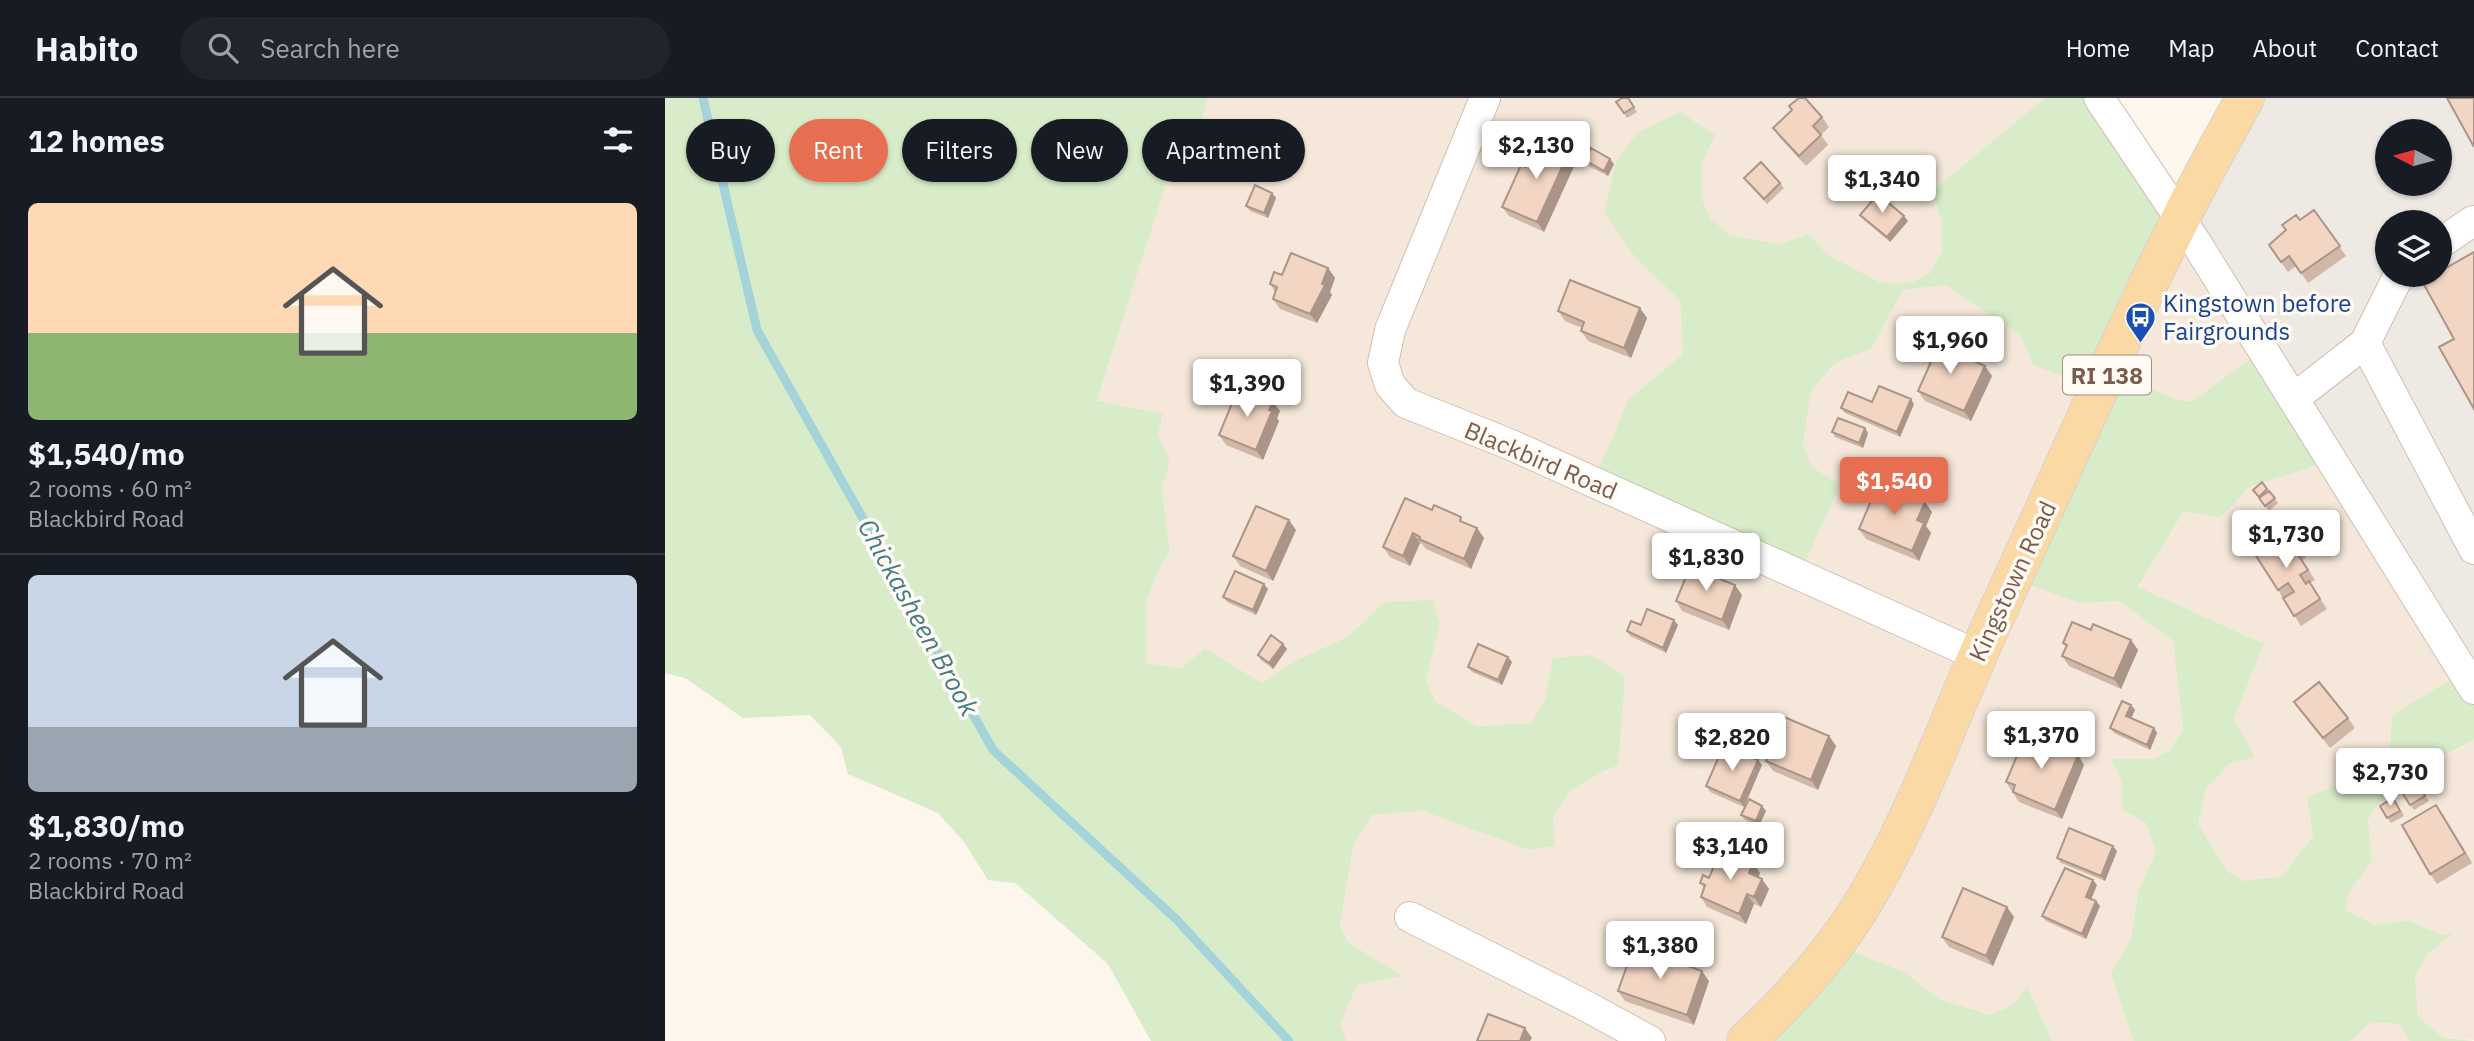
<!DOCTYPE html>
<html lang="en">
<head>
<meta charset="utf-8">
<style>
  body { margin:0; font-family:"IBM Plex Sans",sans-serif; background:#20242c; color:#f1f3f6; height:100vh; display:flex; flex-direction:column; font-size:26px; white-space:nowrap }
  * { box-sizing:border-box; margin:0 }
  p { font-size:23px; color:#9ea1a6 }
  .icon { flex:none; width:38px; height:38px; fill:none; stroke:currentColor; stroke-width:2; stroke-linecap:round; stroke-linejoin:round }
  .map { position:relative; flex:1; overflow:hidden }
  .sheet { display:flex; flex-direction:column; background:#171b24; width:665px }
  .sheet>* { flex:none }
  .top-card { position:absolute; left:21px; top:21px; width:665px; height:63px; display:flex; gap:14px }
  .needle { width:46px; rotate:276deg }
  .controls { position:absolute; left:1710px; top:21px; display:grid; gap:14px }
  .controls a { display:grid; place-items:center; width:77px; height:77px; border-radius:50%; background:#171b24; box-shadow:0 2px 5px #0004; font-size:35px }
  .price { position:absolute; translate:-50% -60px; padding:0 16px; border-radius:7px; background:#fff; color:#222; font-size:23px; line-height:46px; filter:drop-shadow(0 2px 4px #0008) }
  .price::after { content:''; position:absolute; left:50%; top:42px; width:21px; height:16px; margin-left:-10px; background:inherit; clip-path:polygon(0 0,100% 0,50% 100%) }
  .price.active { background:#e76f51; color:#fff }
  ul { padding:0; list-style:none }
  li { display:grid; align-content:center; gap:14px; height:371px; padding:0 28px }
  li+li { border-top:2px solid #363941 }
  li span { display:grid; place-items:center; height:217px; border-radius:10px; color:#555 }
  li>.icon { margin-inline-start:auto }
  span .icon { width:126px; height:126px; fill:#fffc; stroke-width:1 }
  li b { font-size:30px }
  h2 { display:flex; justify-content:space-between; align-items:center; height:84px; padding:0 28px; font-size:30px }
  .tag { padding:0 24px; border-radius:32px; background:#171b24; box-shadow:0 2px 5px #0004; font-size:24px; line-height:63px }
  .tag.active { background:#e76f51; color:#fff }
  header { display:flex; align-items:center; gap:42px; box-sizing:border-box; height:98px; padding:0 35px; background:#171b24; border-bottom:2px solid #363941 }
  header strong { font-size:33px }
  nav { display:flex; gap:38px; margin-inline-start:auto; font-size:24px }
  .search { width:490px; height:63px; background:#20242c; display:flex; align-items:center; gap:18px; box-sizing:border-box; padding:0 24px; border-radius:38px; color:#9ea1a6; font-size:26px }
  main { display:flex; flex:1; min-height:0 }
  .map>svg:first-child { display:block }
</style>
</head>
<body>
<header>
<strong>Habito</strong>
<div class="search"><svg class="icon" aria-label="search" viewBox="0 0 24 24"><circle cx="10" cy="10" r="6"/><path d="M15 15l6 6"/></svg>Search here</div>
<nav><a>Home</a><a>Map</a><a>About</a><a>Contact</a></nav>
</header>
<main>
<section class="sheet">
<h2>12 homes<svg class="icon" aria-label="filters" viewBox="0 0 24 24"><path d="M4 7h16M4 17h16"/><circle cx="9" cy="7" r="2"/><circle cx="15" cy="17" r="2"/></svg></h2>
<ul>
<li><span style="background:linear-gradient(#ffd9b3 60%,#8fb573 0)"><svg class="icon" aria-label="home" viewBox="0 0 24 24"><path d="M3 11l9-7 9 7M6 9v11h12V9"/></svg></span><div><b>$1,540/mo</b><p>2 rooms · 60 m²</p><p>Blackbird Road</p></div></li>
<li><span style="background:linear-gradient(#c9d6e8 70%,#9aa5b1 0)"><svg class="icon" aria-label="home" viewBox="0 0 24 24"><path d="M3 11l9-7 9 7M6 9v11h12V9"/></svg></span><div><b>$1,830/mo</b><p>2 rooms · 70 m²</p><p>Blackbird Road</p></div></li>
</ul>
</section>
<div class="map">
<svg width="1809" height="943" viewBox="0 0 1809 943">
  <rect width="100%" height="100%" fill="#fdf6ec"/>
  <!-- residential -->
  <path fill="#f5e8da" d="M543 0H1380L1267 93 1277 125V152L1265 175 1245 185H1217L1163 157 1143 136 1113 146 1065 137 1045 120 1037 101V64L970 159 1015 203 1018 256 964 301 1147 369 1138 346 1146 293 1170 265 1206 251 1238 192 1281 187 1355 237 1368 267 1437 292 1416 505 1454 503 1508 543 1518 631 1504 653 1489 661H1446L1457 686V712L1480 724 1491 753 1473 794 1466 840 1446 875 1468 943H1387L1362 887 1349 906 1327 917 1276 902 1241 875 1099 943H682L675 927 692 887 736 878 683 844 675 827 689 745 707 717 758 713 864 752 906 692 939 673 949 573 926 557 881 599 866 625 812 628 770 603 761 583 775 526 720 504 682 539 632 562 597 585 540 550 516 570 481 565V505L495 469 505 453 497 390 505 363 493 337 498 317 432 304 502 83 524 60Z
    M1505 133 1592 256 1527 303 1513 302 1448 275Z
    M1658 363 1786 581 1727 617 1725 649 1712 671 1643 699 1648 738 1617 778 1580 783 1562 773 1533 726 1541 691 1565 665 1569 621 1599 546 1473 490 1519 413 1555 420 1586 388 1652 368Z
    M1809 641V942L1779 940 1753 920 1750 877 1764 855 1787 834 1777 837 1742 822 1711 827 1679 812 1684 794 1707 763 1703 722 1719 697 1747 670 1796 650Z
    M1706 924 1734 926 1745 943H1685Z"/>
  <!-- industrial -->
  <path fill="#efe9e4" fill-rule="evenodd" d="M1576 0H1809V597L1512 115ZM1722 33H1774V86H1722ZM1722 124H1774V177H1722Z"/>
  <!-- green -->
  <path fill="#d8ecc9" d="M0 0H543L524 60 502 83 432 303 498 316 493 337 505 363 497 390 505 453 495 469 481 505V565L516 570 540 550 597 585 632 562 682 539 720 504 768 502 775 526 761 583 770 603 812 628 866 625 881 599 888 560 926 557 960 578 953 667 939 673 906 692 888 719 890 748 864 752 758 713 707 717 689 745 675 827 683 844 737 878 692 887 675 927 682 943H486L443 866 350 785 323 782 299 744 273 715 183 676 176 649 145 617 78 620 20 580 0 575Z
    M1380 0H1431L1506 110 1448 275 1513 302 1527 303 1592 256 1658 363 1652 368 1586 388 1555 420 1519 413 1473 489 1599 546 1569 621 1590 659 1565 665 1541 691 1533 726 1562 773 1580 783 1617 778 1648 738 1642 699 1712 671 1725 649 1727 617 1786 581 1809 597V641C1791 654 1770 659 1750 669 1730 679 1715 704 1703 722L1707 763 1684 794 1680 812 1711 827 1742 822 1777 837 1789 834 1764 855 1750 877 1753 919 1779 940 1809 943H1745L1734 926 1706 924 1685 943H1468L1446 875 1466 840 1473 794 1491 753 1480 724 1457 712V686L1446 661H1489L1504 653 1518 631 1508 543 1454 503 1416 505 1365 487 1437 293 1368 267 1355 237 1281 187 1238 192 1206 251 1170 265 1146 293 1138 346 1147 369 1175 387 1136 473 928 384 964 301 1018 256 1015 203 970 159 939 115 951 64 972 35 1015 14 1050 37 1037 64V101L1045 120 1065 137 1113 146 1143 136 1163 157 1217 185H1245L1265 175 1277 152V125L1267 93Z
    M1186 853 1241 875 1276 902 1326 917 1349 906 1362 887 1387 943H1099Z"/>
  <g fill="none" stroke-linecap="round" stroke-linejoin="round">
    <!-- stream -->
    <path stroke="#a5d3da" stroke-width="9" d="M38 0 92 232 328 652 511 821 624 943"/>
    <defs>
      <path id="minor" d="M820 0 725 232 718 265 725 287 741 305 844 346 1312 557
        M1434 0 1530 143 1809 591
        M1774 146 1808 123
        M1700 245 1734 177
        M1628 301 1700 245 1809 451
        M745 819 919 907 985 943"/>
      <path id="major" d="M1081 943C1123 904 1162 862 1193 813 1249 724 1282 624 1325 530 1388 394 1447 257 1514 124 1534 82 1558 41 1580 0"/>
    </defs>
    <!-- minor casing -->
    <use href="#minor" stroke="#d1beb0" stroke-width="32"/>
    <!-- major casing -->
    <use href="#major" stroke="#dad1cd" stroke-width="40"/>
    <!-- minor -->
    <use href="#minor" stroke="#fff" stroke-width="30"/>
    <!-- major -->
    <use href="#major" stroke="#fbd9a5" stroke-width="38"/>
  </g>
  <!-- wall -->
  <path fill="#d1b7a8" d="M963 0 972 14 962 20 951 4Z
    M1124 8 1157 19 1164 29 1156 37 1163 47 1141 68 1115 40 1108 30 1127 12Z
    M904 54 911 64 879 134 844 118 837 109 860 69Z
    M920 62 949 66 943 78 923 68Z
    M1079 80 1115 85 1119 90 1102 106Z
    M607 95 611 100 603 120 585 113 581 108Z
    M1649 112 1681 158 1643 185 1631 168 1623 174 1604 147Z
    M1195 117 1239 118 1243 123 1225 144 1199 122Z
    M663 170 670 180 665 194 667 197 652 225 615 211 608 201 610 194 605 186 617 177Z
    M893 213 982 220 966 260 923 243 916 233 917 230 900 223Z
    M1297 258 1327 278 1306 323 1260 303 1253 293 1265 267 1260 261Z
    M1249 306 1235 339 1180 315 1176 310Z
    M615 313 612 320 614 323 598 362 561 347 554 337Z
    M1167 334 1203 335 1198 350 1170 339Z
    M1597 384 1613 405 1604 413 1588 392Z
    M767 412 801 425 819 440 806 471 761 451 758 447 755 445 745 468 725 459 718 449Z
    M1267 414 1261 428 1266 435 1254 463 1201 441 1194 431Z
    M631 432 608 483 575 468 568 458Z
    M1627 439 1641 460 1637 462 1650 482 1645 485 1662 511 1636 528 1586 450Z
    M603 491 591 517 562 504 558 499Z
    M1077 497 1064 532 1017 513 1011 503Z
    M976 527H1013L1001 555 965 538 962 533Z
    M1426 532 1466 542 1473 552 1456 591 1404 568 1397 558 1401 549 1398 545Z
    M618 546 622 551 608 571 596 562 593 557Z
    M843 559 847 564 837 587 807 574 803 569Z
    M1629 604 1683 620 1690 630 1665 650Z
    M1466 607 1470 612 1466 620 1489 630 1492 635 1485 652 1449 635 1445 630Z
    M1164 638 1171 648 1153 692 1108 673 1101 663Z
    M1097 667 1079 709 1045 694 1041 688Z
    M1419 667 1397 721 1354 704 1341 684Z
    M1752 686 1764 703 1749 712 1738 696Z
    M1732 705 1739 718 1726 725 1715 708Z
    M1101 713 1094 728 1080 722 1076 717Z
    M1778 717 1807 765 1772 786 1765 776Z
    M1452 753 1440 783 1396 765 1392 760Z
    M1088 765 1095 775 1093 779 1104 791 1096 809 1089 806 1081 826 1042 809 1036 799 1039 790 1035 785 1044 780Z
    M1432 787 1426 801 1431 803 1435 808 1421 841 1381 823 1377 818Z
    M1349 819 1328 868 1284 849 1277 839Z
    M1044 883 1029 927 960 903 953 893Z"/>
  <!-- shaded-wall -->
  <path fill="#aa9588" d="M904 54 911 64 879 134 872 124Z
    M945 61 949 66 943 78 939 73Z
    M607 95 611 100 603 120 599 115Z
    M1239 118 1243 123 1225 144 1222 139Z
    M663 170 670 180 665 194 667 197 652 225 645 216Z
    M975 210 982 220 966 260 959 250Z
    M1291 249 1298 259 1289 254Z
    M1320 268 1327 278 1306 323 1299 313Z
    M1246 301 1249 306 1235 339 1232 334Z
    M608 304 615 313 612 320 614 323 598 362 591 352Z
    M1200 330 1203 335 1198 350 1194 345Z
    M1260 404 1267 414 1261 428 1266 435 1254 463 1247 453 1252 422Z
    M624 422 631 432 608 483 601 473Z
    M812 430 819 440 806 471 799 461Z
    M748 435 755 445 745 468 738 458Z
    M599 486 603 491 591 517 588 512Z
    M1070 487 1077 497 1064 532 1057 522Z
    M1009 522 1013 527 1001 555 998 550Z
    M1466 542 1473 552 1456 591 1449 581Z
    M618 546 622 551 608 571 604 565Z
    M843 559 847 564 837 587 833 582Z
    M1466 607 1470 612 1465 623 1461 618Z
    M1489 630 1492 635 1485 652 1482 647Z
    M1164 638 1171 648 1153 692 1146 682Z
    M1413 657 1419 667 1397 721 1390 712Z
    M1093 662 1097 667 1079 709 1075 703Z
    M1771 707 1778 717 1807 765 1800 755Z
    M1097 708 1101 713 1094 728 1091 723Z
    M1448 748 1452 753 1440 783 1436 778Z
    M1088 765 1095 775 1091 785 1084 775Z
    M1097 781 1104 791 1096 809 1089 799Z
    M1428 782 1432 787 1425 804 1421 799Z
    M1082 796 1089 806 1081 826 1074 816Z
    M1431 803 1435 808 1421 841 1417 836Z
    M1342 809 1349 819 1328 868 1321 858Z
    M1037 873 1044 883 1029 927 1022 917Z
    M860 930 867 940 865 943H855Z"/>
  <!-- building -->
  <path fill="#f3d5c3" stroke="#aa9588" stroke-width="2" d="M957 0H963L969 9 959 15 951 4Z
    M1134 0H1140L1157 19 1148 28 1156 37 1134 58 1108 30 1127 12 1124 8Z
    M1782 0H1809V49Z
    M873 40 904 54 872 124 837 109 856 67 860 69Z
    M926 50 945 61 939 73 920 62Z
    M1096 64 1115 85 1099 101 1079 80Z
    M590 87 607 95 599 115 581 108Z
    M1213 96 1239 118 1222 139 1195 117Z
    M1649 112 1675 148 1636 175 1624 158 1616 164 1604 147 1621 132 1617 127 1631 117 1635 122Z
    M1809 154V311L1774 249 1789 241 1757 183 1769 177H1774V174Z
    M626 155 663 170 657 186 660 187 645 216 608 201 612 189 605 186 609 174 617 177Z
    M905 182 975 210 959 250 916 233 919 224 893 213Z
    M1270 240 1291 249 1289 254 1320 268 1299 313 1253 293 1266 264 1260 261Z
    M1214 288 1246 301 1232 334 1176 310 1183 294 1207 304Z
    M578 291 608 304 604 312 607 313 591 352 554 337 570 298 574 299Z
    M1173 320 1200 330 1194 345 1167 334Z
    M1214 384 1260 404 1252 422 1259 425 1247 453 1194 431Z
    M1597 384 1602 391 1594 399 1588 392Z
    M1604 393 1610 400 1600 408 1594 400Z
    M740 400 767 412 769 407 796 419 795 423 812 430 799 461 754 441 755 439 748 435 738 458 718 449Z
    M591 408 624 422 601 473 568 458Z
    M1616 430 1623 441 1627 439 1634 450 1630 452 1643 472 1635 477 1641 486 1644 483 1655 501 1629 518 1618 500 1629 494 1623 485 1613 492 1586 450Z
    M1025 469 1070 487 1057 522 1011 503Z
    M570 473 599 486 588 512 558 499Z
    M982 511 1009 522 998 550 962 533 966 523 976 527Z
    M1407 524 1426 532 1428 526 1466 542 1449 581 1397 558 1402 547 1398 545Z
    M606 537 618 546 604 565 593 557Z
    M813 546 843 559 833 582 803 569Z
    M1654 584 1683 620 1658 640 1629 604Z
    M1457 603 1466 607 1461 618 1489 630 1482 647 1445 630Z
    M1119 619 1164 638 1146 682 1101 663Z
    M1361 636 1413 657 1390 712 1348 694 1350 687 1341 684Z
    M1059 647 1093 662 1075 703 1041 688Z
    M1752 686 1760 698 1745 707 1738 696Z
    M1728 700 1735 713 1722 720 1715 708Z
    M1084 701 1097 708 1091 723 1076 717Z
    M1771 707 1800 755 1765 776 1737 727Z
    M1404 730 1448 748 1436 778 1392 760Z
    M1056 751 1088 765 1084 775 1097 781 1089 799 1082 796 1074 816 1036 799 1040 787 1035 785 1038 777 1044 780Z
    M1400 770 1428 782 1421 799 1431 803 1417 836 1377 818Z
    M1298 790 1342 809 1321 858 1277 839Z
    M969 848 1037 873 1022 917 953 893Z
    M823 916 860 930 855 943H812Z"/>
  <!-- icons -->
  <defs>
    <symbol id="bus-pin" viewBox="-11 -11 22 30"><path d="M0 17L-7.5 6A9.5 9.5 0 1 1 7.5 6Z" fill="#1a4fb4" stroke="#fffaf3"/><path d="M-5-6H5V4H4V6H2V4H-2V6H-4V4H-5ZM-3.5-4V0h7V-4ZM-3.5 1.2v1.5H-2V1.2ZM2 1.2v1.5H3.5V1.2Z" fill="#fff"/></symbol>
  </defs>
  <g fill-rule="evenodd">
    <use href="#bus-pin" x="1458" y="202" width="35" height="47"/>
  </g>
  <g text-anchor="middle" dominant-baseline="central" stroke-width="7" stroke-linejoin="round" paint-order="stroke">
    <!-- shield labels -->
    <rect fill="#fffaf3" stroke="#a28b7f" stroke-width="2" x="1398" y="257.5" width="88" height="39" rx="5"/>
    <g font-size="23" font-weight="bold" fill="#7a5c4d">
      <text x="1442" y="277">RI 138</text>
    </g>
    <!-- transit labels -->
    <g font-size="24" fill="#164399" stroke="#fffaf3" text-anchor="start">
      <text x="1498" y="205">Kingstown before<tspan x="1498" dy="28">Fairgrounds</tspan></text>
    </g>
    <!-- street labels -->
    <g font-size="24" fill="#7a5c4d" stroke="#fffaf3">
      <text transform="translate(876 362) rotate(23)">Blackbird Road</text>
      <text transform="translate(1347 483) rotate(-65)">Kingstown Road</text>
    </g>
    <!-- water labels -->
    <g font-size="26" font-style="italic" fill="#437c86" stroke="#fffaf3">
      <text transform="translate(254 519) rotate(61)">Chickasheen Brook</text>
    </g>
  </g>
</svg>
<div class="controls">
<a><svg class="needle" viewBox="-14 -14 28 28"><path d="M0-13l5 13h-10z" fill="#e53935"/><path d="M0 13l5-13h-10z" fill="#9ea1a6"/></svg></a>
<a><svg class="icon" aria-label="layers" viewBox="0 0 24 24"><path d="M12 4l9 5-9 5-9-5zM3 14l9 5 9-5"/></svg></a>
</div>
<b class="price" style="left:871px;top:83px">$2,130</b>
<b class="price" style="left:1217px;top:117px">$1,340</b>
<b class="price" style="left:1285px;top:278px">$1,960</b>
<b class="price" style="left:582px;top:321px">$1,390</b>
<b class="price active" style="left:1229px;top:419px">$1,540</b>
<b class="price" style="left:1621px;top:472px">$1,730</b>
<b class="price" style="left:1041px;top:495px">$1,830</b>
<b class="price" style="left:1376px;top:673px">$1,370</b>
<b class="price" style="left:1067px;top:675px">$2,820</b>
<b class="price" style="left:1725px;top:710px">$2,730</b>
<b class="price" style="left:1065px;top:784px">$3,140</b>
<b class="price" style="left:995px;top:883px">$1,380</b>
<div class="top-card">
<a class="tag">Buy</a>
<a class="tag active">Rent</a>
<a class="tag">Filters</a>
<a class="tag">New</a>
<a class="tag">Apartment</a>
</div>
</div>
</main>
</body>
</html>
